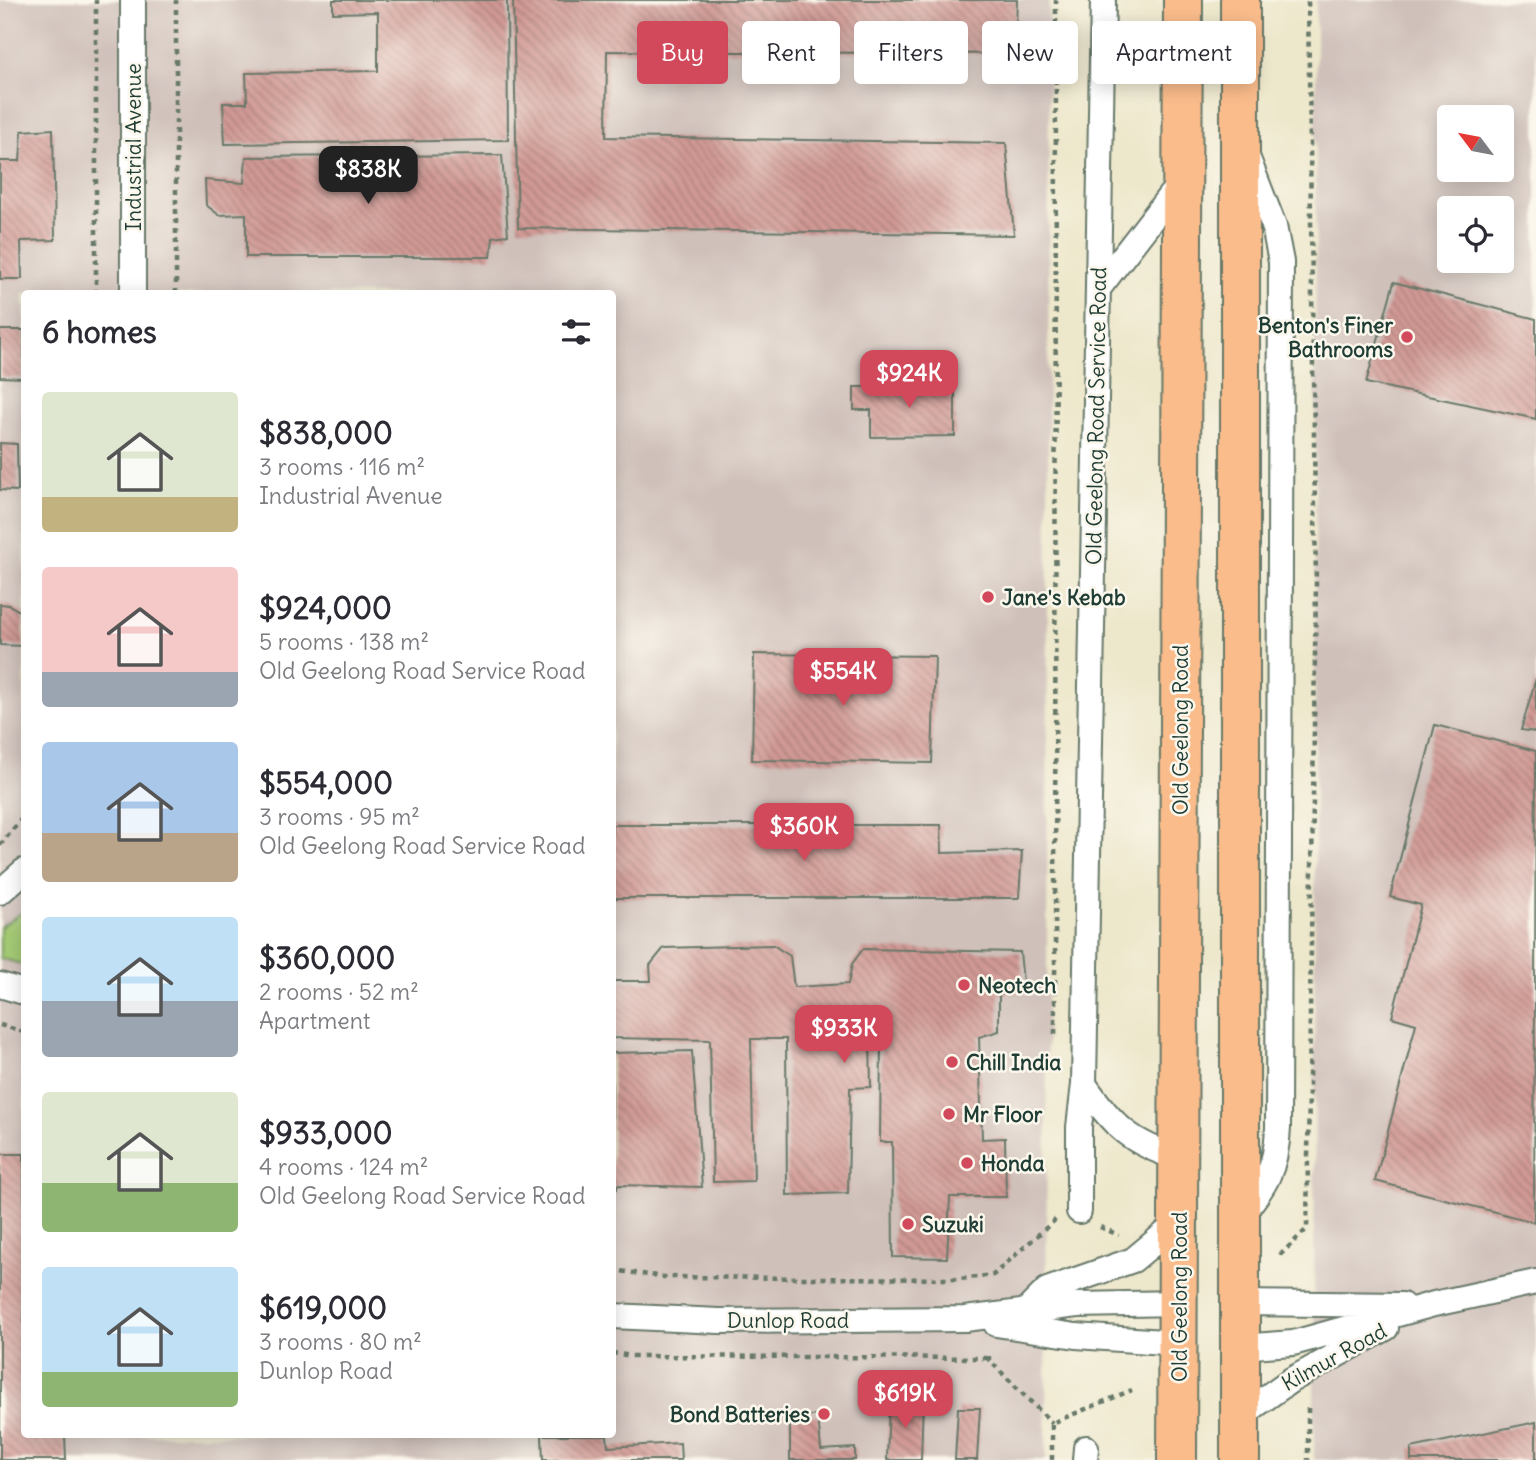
<!DOCTYPE html>
<html lang="en">
<head>
<meta charset="utf-8">
<style>
  body { margin:0; font-family:Delius,sans-serif; background:#f2f2f3; color:#2b2b33; height:100vh; display:flex; flex-direction:column; font-size:26px; white-space:nowrap }
  * { box-sizing:border-box; margin:0 }
  p { font-size:23px; color:#7c7c81 }
  .icon { flex:none; width:38px; height:38px; fill:none; stroke:currentColor; stroke-width:2; stroke-linecap:round; stroke-linejoin:round }
  .map { position:relative; flex:1; overflow:hidden }
  .drawer { position:absolute; left:21px; top:290px; width:595px; height:1148px; display:flex; flex-direction:column; background:#fff; border-radius:7px; box-shadow:0 4px 18px #0003 }
  .drawer>* { flex:none }
  .banner { position:absolute; left:637px; top:21px; width:665px; height:63px; display:flex; gap:14px }
  .needle { width:46px; rotate:302deg }
  .fabs { position:absolute; left:1437px; top:105px; display:grid; gap:14px }
  .fabs a { display:grid; place-items:center; width:77px; height:77px; border-radius:7px; background:#fff; box-shadow:0 4px 18px #0003; font-size:35px }
  .price { position:absolute; translate:-50% -60px; padding:0 16px; border-radius:14px; background:#d1495b; color:#fff; font-size:23px; line-height:46px; filter:drop-shadow(0 2px 4px #0008) }
  .price::after { content:''; position:absolute; left:50%; top:42px; width:21px; height:16px; margin-left:-10px; background:inherit; clip-path:polygon(0 0,100% 0,50% 100%) }
  .price.on { background:#222; color:#fff }
  ul { padding:0; list-style:none }
  li { display:flex; align-items:center; gap:21px; height:175px; padding:0 21px }
  li span { display:grid; place-items:center; flex:none; width:196px; height:140px; border-radius:7px; color:#555 }
  li>.icon { margin-inline-start:auto }
  span .icon { width:84px; height:84px; fill:#fffc; stroke-width:1 }
  li b { font-size:30px }
  h2 { display:flex; justify-content:space-between; align-items:center; height:84px; padding:0 21px; font-size:30px }
  .pill { padding:0 24px; border-radius:7px; background:#fff; box-shadow:0 4px 18px #0003; font-size:24px; line-height:63px }
  .pill.on { background:#d1495b; color:#fff }
  .map>svg:first-child { display:block }
</style>
</head>
<body>
<div class="map">
<svg width="1536" height="1460" viewBox="0 0 1536 1460">
  <defs>
    <pattern id="building-back-hatch" width="6" height="6" patternUnits="userSpaceOnUse" patternTransform="scale(1.75)"><rect width="6" height="6" fill="#d19994"/><path d="M-1 5l2 2M0 0l6 6M5-1l2 2" fill="none" stroke="#a97e7a"/></pattern>
  </defs>
  <rect width="100%" height="100%" fill="#fbf7ec"/>
  <filter id="ink" filterUnits="userSpaceOnUse"><feTurbulence type="fractalNoise" baseFrequency=".0143" numOctaves="2"/><feDisplacementMap in="SourceGraphic" scale="14" xChannelSelector="R" yChannelSelector="G"/><feConvolveMatrix kernelMatrix="1 2 1 2 8 2 1 2 1" color-interpolation-filters="sRGB"/></filter>
  <filter id="wash" filterUnits="userSpaceOnUse"><feTurbulence type="fractalNoise" baseFrequency=".00686" numOctaves="4" result="noise"/><feDisplacementMap in="SourceGraphic" scale="28" xChannelSelector="R" yChannelSelector="G"/><feGaussianBlur stdDeviation="1.57" result="paint"/><feColorMatrix in="noise" values="0 0 0 0 0 0 0 0 0 0 0 0 0 0 0 0 0 1.4 0 .05"/><feComposite in="paint" operator="in"/></filter>
  <g filter="url(#wash)">
    <rect width="100%" height="100%" fill="#ede7cb"/>
    <!-- industrial -->
    <path fill="#cfc0ba" fill-rule="evenodd" d="M0 0H1049L1046 1460H0ZM24 294H612V1435H24Z
      M1316 0H1536V1460H1314ZM1449 117H1502V170H1449ZM1449 208H1502V261H1449Z"/>
    <!-- grass -->
    <path fill="#a5cb75" stroke="#628454" stroke-width="2" d="M24 911V965L0 958V927Z"/>
    <g id="blocks">
      <!-- building -->
      <path fill="url(#building-back-hatch)" d="M333 0H507L508 140 225 144 223 103H247L246 73 378 71V12L333 13Z
        M513 0H1017L1015 54 607 51 606 137 1006 143 1014 235 518 228Z
        M53 129 55 240 21 241 22 279H0V161H20L22 131Z
        M502 155 508 235 493 237 491 257H246V214L219 215 206 205 205 180 244 183 246 157Z
        M1394 282 1536 319V419L1366 383Z
        M0 330H24V378L0 377Z
        M955 386V436L871 437V410H854V387Z
        M0 443 17 444 18 491 0 490Z
        M0 604 9 605 23 613 24 646 0 645Z
        M754 654 935 656 932 763 752 760Z
        M1536 678V732L1521 730Z
        M1435 725 1536 751 1534 1222 1375 1181 1416 1024 1392 1017 1421 905 1390 897Z
        M612 825H941L942 853 1022 851 1019 898H612Z
        M773 945 790 956 794 987 848 984 852 964 863 949 1020 952 1024 992 999 994V1031L979 1037 982 1139 1005 1138 1006 1197H950L947 1258 893 1257 892 1142H880L881 1040H870L871 1087 850 1088 848 1193 787 1195 786 1039H751L754 1181 713 1182 710 1040 612 1038V981H651L650 965 664 948Z
        M692 1051 702 1187 617 1185V1189H612V1053Z
        M0 1154H24V1435H65L66 1460H0Z
        M889 1400 923 1401 921 1460H887Z
        M958 1408H980L977 1460H955Z
        M818 1415 821 1450 855 1448V1460H790V1418Z
        M1536 1422V1460H1411V1448Z
        M542 1435H607L608 1447 680 1443 681 1460H543Z"/>
    </g>
  </g>
  <g filter="url(#ink)">
    <use href="#blocks" fill-opacity="0" stroke="#677869" stroke-width="2"/>
    <g fill="none" stroke-linecap="round" stroke-linejoin="round">
      <defs>
        <path id="minor" d="M1103 0 1084 1084C1113 1126 1130 1143 1179 1158
          M1098 289 1182 180
          M133 294V0
          M0 892 24 871
          M0 985 24 992
          M1079 1211V1127L1084 1084
          M1239 1218C1265 1185 1276 1171 1278 1128L1281 262 1274 226 1248 159
          M1239 1303 1402 1305
          M1025 1312 1047 1290 1133 1260 1180 1221
          M612 1316 719 1321 965 1319 1077 1305 1179 1303
          M996 1324 1076 1336 1179 1343
          M1239 1347 1293 1343 1434 1304 1536 1282
          M1239 1417 1291 1380 1386 1328
          M1085 1460 1086 1448"/>
        <path id="primary" d="M1177 1460 1183 0
          M1240 1460V0"/>
      </defs>
      <!-- minor casing -->
      <use href="#minor" stroke="#677869" stroke-width="28"/>
      <!-- primary casing -->
      <use href="#primary" stroke="#677869" stroke-width="42"/>
      <!-- path -->
      <path stroke="#677869" stroke-width="4.5" stroke-dasharray="5 5" stroke-linecap="butt" d="M96 294V0
        M176 294V0
        M0 845 24 816
        M0 1025 24 1032
        M1055 1034 1056 0
        M1100 1227 1119 1235
        M1280 1255 1307 1229 1316 583 1308 0
        M612 1270 664 1277 960 1279 993 1275 1056 1219
        M612 1353 631 1356 989 1358
        M989 1356V1360L1052 1423
        M1308 1408V1460
        M1052 1460V1423L1132 1390"/>
      <!-- minor -->
      <use href="#minor" stroke="#fff" stroke-width="24"/>
      <!-- primary -->
      <use href="#primary" stroke="#fabc8b" stroke-width="38"/>
    </g>
  </g>
  <!-- markers -->
  <g fill="#d1495b" stroke="#fbf7ec" stroke-width="2.5">
    <circle cx="1407" cy="337" r="7"/>
    <circle cx="988" cy="597" r="7"/>
    <circle cx="964" cy="985" r="7"/>
    <circle cx="952" cy="1062" r="7"/>
    <circle cx="949" cy="1114" r="7"/>
    <circle cx="967" cy="1163" r="7"/>
    <circle cx="908" cy="1224" r="7"/>
    <circle cx="824" cy="1414" r="7"/>
  </g>
  <g text-anchor="middle" dominant-baseline="central" stroke-width="5" stroke-linejoin="round" paint-order="stroke">
    <!-- street labels -->
    <g font-size="21" fill="#1f3d34" stroke="#fbf7ec">
      <text transform="translate(133 147) rotate(-90)">Industrial Avenue</text>
      <text transform="translate(1096 416) rotate(-89)">Old Geelong Road Service Road</text>
      <text transform="translate(1180 730) rotate(-90)">Old Geelong Road</text>
      <text transform="translate(1179 1297) rotate(-90)">Old Geelong Road</text>
      <text x="788" y="1320">Dunlop Road</text>
      <text transform="translate(1334 1357) rotate(-29)">Kilmur Road</text>
    </g>
    <!-- poi labels -->
    <g font-size="21" font-weight="bold" fill="#1f3d34" stroke="#fbf7ec" text-anchor="start">
      <text x="1393" y="325" text-anchor="end">Benton's Finer<tspan x="1393" dy="24">Bathrooms</tspan></text>
      <text x="1002" y="597">Jane's Kebab</text>
      <text x="978" y="985">Neotech</text>
      <text x="966" y="1062">Chill India</text>
      <text x="963" y="1114">Mr Floor</text>
      <text x="981" y="1163">Honda</text>
      <text x="922" y="1224">Suzuki</text>
      <text x="810" y="1414" text-anchor="end">Bond Batteries</text>
    </g>
  </g>
</svg>
<div class="fabs">
<a><svg class="needle" viewBox="-14 -14 28 28"><path d="M0-13l5 13h-10z" fill="#e53935"/><path d="M0 13l5-13h-10z" fill="#7c7c81"/></svg></a>
<a><svg class="icon" aria-label="locate" viewBox="0 0 24 24"><circle cx="12" cy="12" r="6"/><path d="M12 2v4M12 18v4M2 12h4M18 12h4"/></svg></a>
</div>
<b class="price on" style="left:368px;top:206px">$838K</b>
<b class="price" style="left:909px;top:410px">$924K</b>
<b class="price" style="left:843px;top:708px">$554K</b>
<b class="price" style="left:804px;top:863px">$360K</b>
<b class="price" style="left:844px;top:1065px">$933K</b>
<b class="price" style="left:905px;top:1430px">$619K</b>
<div class="banner">
<a class="pill on">Buy</a>
<a class="pill">Rent</a>
<a class="pill">Filters</a>
<a class="pill">New</a>
<a class="pill">Apartment</a>
</div>
<section class="drawer">
<h2>6 homes<svg class="icon" aria-label="filters" viewBox="0 0 24 24"><path d="M4 7h16M4 17h16"/><circle cx="9" cy="7" r="2"/><circle cx="15" cy="17" r="2"/></svg></h2>
<ul>
<li><span style="background:linear-gradient(#dfe7d0 75%,#c2b280 0)"><svg class="icon" aria-label="home" viewBox="0 0 24 24"><path d="M3 11l9-7 9 7M6 9v11h12V9"/></svg></span><div><b>$838,000</b><p>3 rooms · 116 m²</p><p>Industrial Avenue</p></div></li>
<li><span style="background:linear-gradient(#f6c9c9 75%,#9aa5b1 0)"><svg class="icon" aria-label="home" viewBox="0 0 24 24"><path d="M3 11l9-7 9 7M6 9v11h12V9"/></svg></span><div><b>$924,000</b><p>5 rooms · 138 m²</p><p>Old Geelong Road Service Road</p></div></li>
<li><span style="background:linear-gradient(#a9c7e8 65%,#b9a48a 0)"><svg class="icon" aria-label="home" viewBox="0 0 24 24"><path d="M3 11l9-7 9 7M6 9v11h12V9"/></svg></span><div><b>$554,000</b><p>3 rooms · 95 m²</p><p>Old Geelong Road Service Road</p></div></li>
<li><span style="background:linear-gradient(#bfe0f5 60%,#9aa5b1 0)"><svg class="icon" aria-label="home" viewBox="0 0 24 24"><path d="M3 11l9-7 9 7M6 9v11h12V9"/></svg></span><div><b>$360,000</b><p>2 rooms · 52 m²</p><p>Apartment</p></div></li>
<li><span style="background:linear-gradient(#dfe7d0 65%,#8fb573 0)"><svg class="icon" aria-label="home" viewBox="0 0 24 24"><path d="M3 11l9-7 9 7M6 9v11h12V9"/></svg></span><div><b>$933,000</b><p>4 rooms · 124 m²</p><p>Old Geelong Road Service Road</p></div></li>
<li><span style="background:linear-gradient(#bfe0f5 75%,#8fb573 0)"><svg class="icon" aria-label="home" viewBox="0 0 24 24"><path d="M3 11l9-7 9 7M6 9v11h12V9"/></svg></span><div><b>$619,000</b><p>3 rooms · 80 m²</p><p>Dunlop Road</p></div></li>
</ul>
</section>
</div>
</body>
</html>
